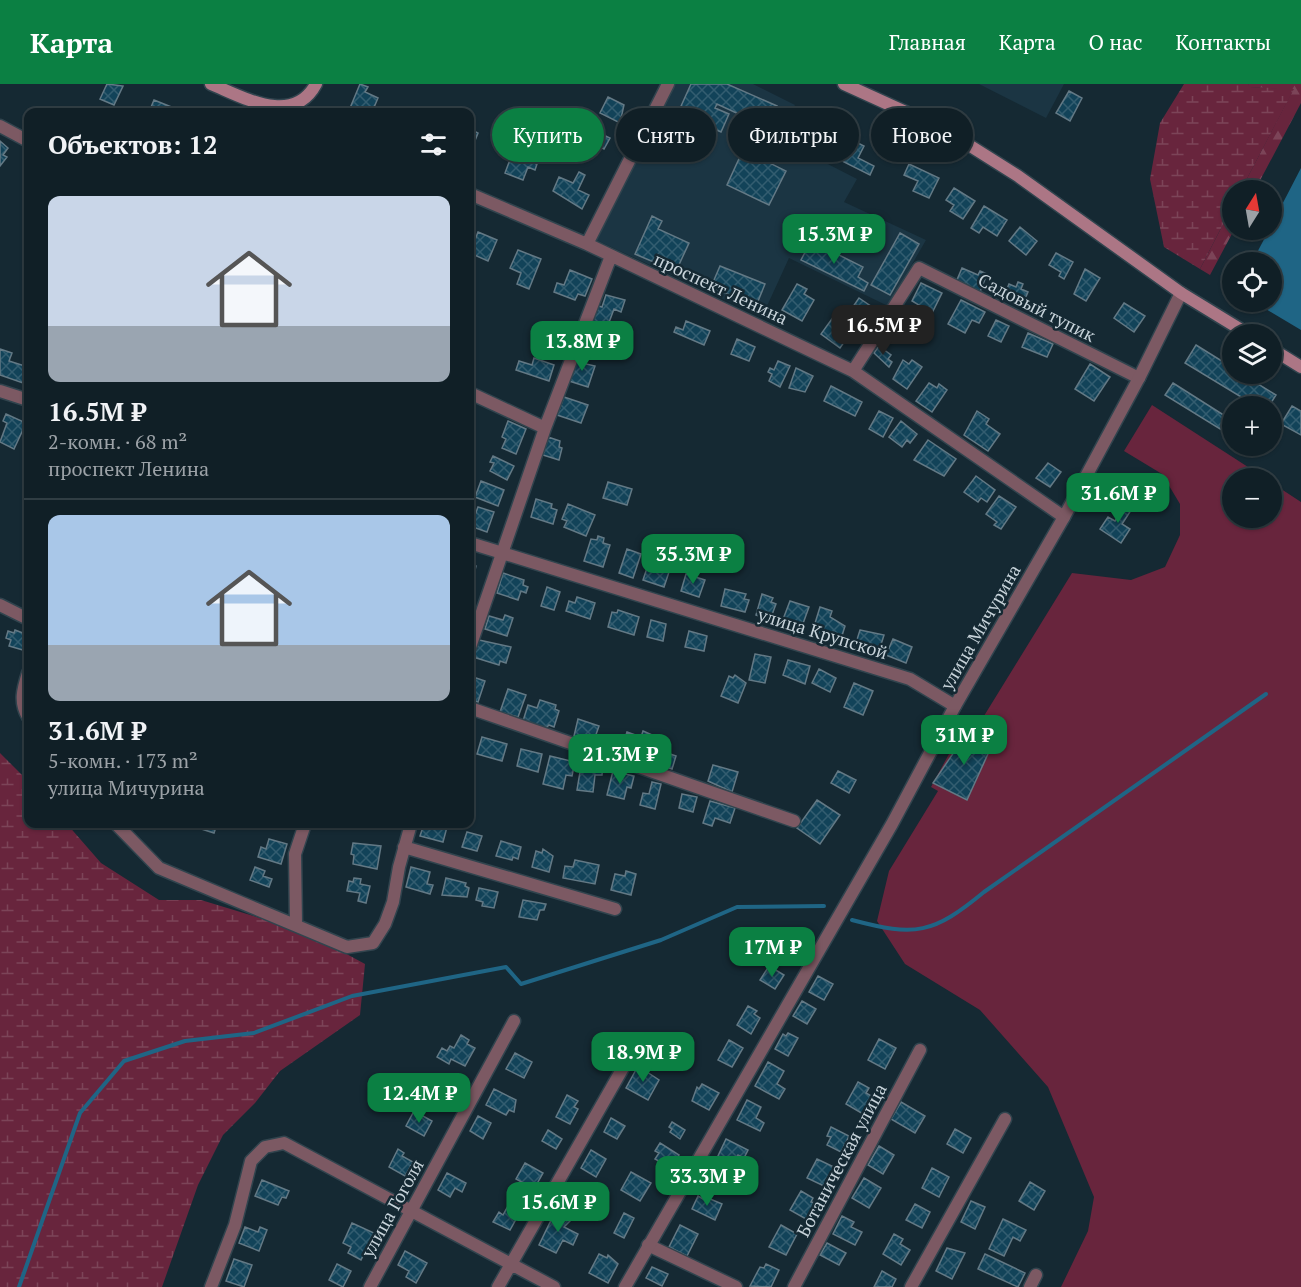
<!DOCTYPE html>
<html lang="ru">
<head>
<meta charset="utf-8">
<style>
  body { margin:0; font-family:"PT Serif",serif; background:#1e2c32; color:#f1f3f6; height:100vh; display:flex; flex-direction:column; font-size:22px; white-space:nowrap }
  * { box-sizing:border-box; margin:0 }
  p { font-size:20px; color:#9ca2a7 }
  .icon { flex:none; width:33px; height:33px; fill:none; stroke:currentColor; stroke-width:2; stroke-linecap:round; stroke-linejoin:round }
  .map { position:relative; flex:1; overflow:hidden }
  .panel { position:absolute; left:24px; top:24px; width:450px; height:720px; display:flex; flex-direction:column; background:#101f26; border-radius:12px; box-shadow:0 2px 4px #0004,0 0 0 2px #303d43 }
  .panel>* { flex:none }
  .hud { position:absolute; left:492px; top:24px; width:570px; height:54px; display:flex; gap:12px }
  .needle { width:39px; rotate:11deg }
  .fabs { position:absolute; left:1222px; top:96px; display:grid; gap:12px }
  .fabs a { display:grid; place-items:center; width:60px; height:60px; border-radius:50%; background:#101f26; box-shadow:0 2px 4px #0004,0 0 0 2px #303d43; font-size:30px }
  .price { position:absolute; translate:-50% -51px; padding:0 14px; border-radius:12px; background:#0b8043; color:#fff; font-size:20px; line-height:39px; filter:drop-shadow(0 2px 3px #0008) }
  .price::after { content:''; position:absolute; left:50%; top:36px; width:18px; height:14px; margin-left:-9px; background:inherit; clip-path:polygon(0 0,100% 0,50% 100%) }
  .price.active { background:#222; color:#fff }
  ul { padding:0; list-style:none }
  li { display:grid; align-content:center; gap:12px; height:318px; padding:0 24px }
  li+li { border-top:2px solid #303d43 }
  li span { display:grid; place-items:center; height:186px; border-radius:12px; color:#555 }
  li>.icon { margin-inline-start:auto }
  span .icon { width:108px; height:108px; fill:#fffc; stroke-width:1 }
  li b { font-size:26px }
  h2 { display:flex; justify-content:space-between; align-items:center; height:72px; padding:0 24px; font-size:26px }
  .pill { padding:0 21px; border-radius:27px; background:#101f26; box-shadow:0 2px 4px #0004,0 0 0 2px #303d43; font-size:21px; line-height:54px }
  .pill.active { background:#0b8043; color:#fff }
  header { display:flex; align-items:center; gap:36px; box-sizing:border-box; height:84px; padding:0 30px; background:#0b8043; color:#fff }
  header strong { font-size:28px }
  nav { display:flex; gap:33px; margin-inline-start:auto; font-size:21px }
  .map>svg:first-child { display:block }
</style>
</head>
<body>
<header>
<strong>Карта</strong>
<nav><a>Главная</a><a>Карта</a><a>О нас</a><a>Контакты</a></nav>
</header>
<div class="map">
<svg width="1301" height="1203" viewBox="0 0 1301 1203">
  <defs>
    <pattern id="forest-firs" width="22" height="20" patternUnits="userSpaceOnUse" patternTransform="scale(1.5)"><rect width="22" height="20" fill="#68253d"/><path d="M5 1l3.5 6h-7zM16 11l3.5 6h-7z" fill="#7c4458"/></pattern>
    <pattern id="wetland-marsh" width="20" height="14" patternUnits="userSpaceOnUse" patternTransform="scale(1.5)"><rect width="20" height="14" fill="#68253d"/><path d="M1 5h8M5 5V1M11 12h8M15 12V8" fill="none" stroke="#7c4458"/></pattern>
    <pattern id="building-cross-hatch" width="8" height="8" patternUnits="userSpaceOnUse" patternTransform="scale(1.5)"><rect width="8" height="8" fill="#124359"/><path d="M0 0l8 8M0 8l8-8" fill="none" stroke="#335d70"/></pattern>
  </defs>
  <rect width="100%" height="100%" fill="#152933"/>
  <!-- built -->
  <path fill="#1b3543" d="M674 0H753L795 21 777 54 857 95 844 118 926 156 888 222 789 174 762 233 596 156Z
    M979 0H1064L1046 34Z"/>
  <!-- green -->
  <path fill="#68253d" d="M1152 321 1265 394H1233V434H1272V399L1301 418V1203H1061L1088 1147 1094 1113 1048 1003 980 926 905 880 877 837 889 787 938 707 931 703 961 648 971 653 1072 489 1131 496 1165 483 1180 451V420L1162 390 1124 367Z"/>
  <!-- forest -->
  <path fill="url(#forest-firs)" d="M1248 0H1301V19L1255 106H1241L1293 6 1249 3Z
    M1233 121 1234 146 1210 191 1200 185Z"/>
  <!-- wetland -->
  <path fill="url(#wetland-marsh)" d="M1184 0H1248L1250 3 1294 5 1241 106H1233V121L1200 185 1164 163 1150 95 1160 39Z
    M0 669 28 697V740H67L101 779 159 816H201L306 848 365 880 360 931 280 987 255 1019 223 1051 198 1101 162 1203H0Z"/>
  <!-- water -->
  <path fill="#1f6585" d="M1301 84V246L1254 218H1272V178H1252L1269 146H1272V140Z"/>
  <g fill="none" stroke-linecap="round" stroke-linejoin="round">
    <!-- stream -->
    <path stroke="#1f6585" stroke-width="4" d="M852 836C916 853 933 850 984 808L1266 610
      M19 1203 80 1029 124 977 185 957 254 949 352 912 506 883 521 900 661 856 737 823 824 822"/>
  </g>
  <!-- building -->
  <path fill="url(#building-cross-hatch)" stroke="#637985" stroke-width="1.5" d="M107 0 123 2 114 21 100 15Z
    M360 0 368 3 365 8 378 14 372 28H361L350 24Z
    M691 0H727L777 22 767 43 717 20 715 24 729 30 721 48 710 43 695 76 663 62Z
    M1069 7 1082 14 1070 37 1056 29Z
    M608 13 624 21 620 39 600 29Z
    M154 16 174 24 173 28H149Z
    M797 26 841 48 827 76 783 54Z
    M587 43 610 54 604 65 586 56 588 53 583 51Z
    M470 45 478 49 470 69Z
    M850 55 864 62 858 74 874 82 870 91 840 76Z
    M0 57 8 64 3 71 7 73 0 82Z
    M526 66 534 70 531 78 537 80 535 86 528 83 523 96 505 89 511 73 521 78Z
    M743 66 786 87 769 121 727 101Z
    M909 80 939 94 929 114 913 107 918 97 904 91Z
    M579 88 585 91 578 106 589 111 582 125 553 107 559 93 573 99Z
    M954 104 975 117 963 135 950 127 954 121 946 116Z
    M984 122 1007 136 997 152 983 143 979 149 971 144Z
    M652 132 662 137 658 145 689 159 677 185 664 179 663 182 635 170Z
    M1020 143 1037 157 1026 171 1009 157Z
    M478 148 497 156 488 177 470 169Z
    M900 149 919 160 890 211 871 201Z
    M811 157 863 183 858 193 868 199 864 207 801 176Z
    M518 166 541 175 529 205 517 200 521 189 510 184Z
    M1056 169 1073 178 1064 195 1059 192 1061 188 1049 181Z
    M720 182 765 200 756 222 711 203Z
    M962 184 978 191 980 187 987 190 980 208 956 198Z
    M1085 185 1100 194 1086 217 1074 210Z
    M570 186 592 195 585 212 578 210 575 216 554 208 557 199 564 201Z
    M1018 198 1023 200 1021 205 1028 208 1022 222 1003 214 1009 200 1016 203Z
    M921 199 942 209 930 233 916 227 919 221 912 217Z
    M797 200 807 205 804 210 814 216 802 237 782 226Z
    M606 211 625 216 621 228 614 225 608 241 614 243 612 251 587 243 595 221 602 223Z
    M859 214 881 229 872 242 850 227Z
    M961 216 985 228 979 239 972 236 965 249 948 240Z
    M1124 219 1145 232 1134 248 1114 234Z
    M839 225 854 236 848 244 852 247 840 264 821 250Z
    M996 236 1009 242 1001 258 988 252Z
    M686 237 710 247 704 261 674 248 676 243 683 246Z
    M1028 249 1053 260 1047 273 1022 263Z
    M737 255 755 263 749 277 731 270Z
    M1196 261 1233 284V290H1242L1276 311 1269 322H1256L1185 279Z
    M879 262 891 271 888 275 892 278 889 283 874 269Z
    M0 265 12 269 9 277 28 283 26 300 0 291Z
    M577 271 587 275 586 280 595 282 588 303 569 297Z
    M534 274 554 281 549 297 516 286 519 277 532 281Z
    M903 276 909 280 912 276 922 283 907 305 893 295Z
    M778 277 790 282 780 303 769 297 772 290 768 288 770 284 774 286Z
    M1090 280 1110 293 1094 317 1075 305Z
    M796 284 813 292 805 308 789 304Z
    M929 299 937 304 939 300 947 306 932 328 916 317Z
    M1173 299 1233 337V353L1165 311Z
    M831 302 862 318 855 332 824 317Z
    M564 313 588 321 581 339 557 331Z
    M1292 322 1301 327V351L1281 340Z
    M879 327 893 334 883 353 869 345Z
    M977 327 989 335 986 340 1000 350 988 367 964 351Z
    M6 330 26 339 14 365 0 358 7 339 3 337Z
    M508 337 526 345 516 370 502 364 506 355 502 353Z
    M901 337 917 350 910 359 907 356 902 363 889 353Z
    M548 353 560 357 559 363 562 364 559 376 543 371Z
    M928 356 956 375 944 392 914 376Z
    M493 372 514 382 507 396 490 387 494 379 490 378Z
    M1048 379 1061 388 1050 403 1036 394Z
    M976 392 995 406 987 418 981 414 978 418 964 408Z
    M481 397 504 406 498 422 475 413Z
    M608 398 632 405 627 421 603 414Z
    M1129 399 1153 414 1146 426 1122 411Z
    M999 412 1016 423 1001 445 994 441 997 438 986 430Z
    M536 415 552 420 551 424 557 426 553 440 531 433Z
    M1129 416 1135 420 1122 440 1130 445 1121 459 1100 445 1108 433 1115 437Z
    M568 420 595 431 586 452 564 443 567 437 562 435Z
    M478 423 494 428 487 448 470 442V429L475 431Z
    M598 452 604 454 603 459 610 461 603 483 584 477 591 455 597 456Z
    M627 465 641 470 633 494 619 489Z
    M470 480 476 482 470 507Z
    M648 481 665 484 664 486 669 488 664 503 643 496Z
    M503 489 524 496 523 501 528 503 526 509 521 507 518 516 497 509Z
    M686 490 705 496 699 513 681 507Z
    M547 503 560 508 554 526 541 522Z
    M725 505 746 510 744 515 749 516 745 528 721 522Z
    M762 510 773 514 771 518 776 520 770 536 756 531Z
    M577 513 595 519 590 535 566 527 569 517 575 519Z
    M790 517 809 523 801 545 782 538Z
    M820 523 832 527 830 533 845 542 840 558 812 549Z
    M618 526 639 533 634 551 608 543 612 528 617 529Z
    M505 531 513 534 507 552 485 545 489 532 503 536Z
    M651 536 666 540 663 557 647 553Z
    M15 546 28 551 23 566 9 562 11 556 6 554 8 547 14 549Z
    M860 546 884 551 878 570 855 562Z
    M689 547 707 552 704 567 685 563Z
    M893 555 912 563 906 579 886 571Z
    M479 556 511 563 506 579 500 577 499 581 473 573Z
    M755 570 771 573 765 599 749 596Z
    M788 576 810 582 805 600 783 591Z
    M819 585 836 594 830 608 812 599Z
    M735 591 746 599 738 619 721 612 729 592 733 594Z
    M470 592 485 597 478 618 470 615Z
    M854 599 873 607 863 631 844 623Z
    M508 605 526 611 518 633 500 628Z
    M540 616 556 621 555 625 559 627 554 643 549 641 546 644 523 637 528 621 537 624Z
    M578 635 599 642 593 659 574 652Z
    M969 646 992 661 967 716 933 699Z
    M643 647 652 651 647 664 639 661 635 671 621 666 627 648 641 653Z
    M482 653 507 660 502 677 477 670Z
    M521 665 542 670 538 688 517 682Z
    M656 665 676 672 672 685 655 679 658 671 654 669Z
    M550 672 575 678 572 692 566 691 563 705 543 700Z
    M582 676 603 679 602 691H595L593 708 577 706Z
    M713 681 738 688 732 708 708 697Z
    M613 687 634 692 631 704 627 703 624 715 607 711Z
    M838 687 856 696 849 709 831 699Z
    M652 698 661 700 655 725 640 721 643 709 649 710Z
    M682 710 697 713 693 728 679 724Z
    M817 716 840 731 820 760 797 744Z
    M710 717 735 724 730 739 715 734 712 742 703 739Z
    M196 740H217L214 749 195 743Z
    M424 740H444L443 742 447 743 443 758 420 752Z
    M467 748 482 752 477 767 462 763Z
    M269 755 287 760 281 780 258 773 261 763 266 765Z
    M501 757 521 763 518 775 513 773 512 776 496 772Z
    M353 759 381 762 377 785 353 780 354 771 351 770Z
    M543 765 553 772 549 788 532 783 536 767 542 769Z
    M575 776 599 781 595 800 563 794 565 782 573 783Z
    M255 783 265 787 263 792 272 795 269 803 250 796Z
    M411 783 430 788 427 800 433 801 430 810 406 803Z
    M626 787 636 790 631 811 611 806 615 790 625 792Z
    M354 794 361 795 360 800 370 802 366 819 358 817 360 809 347 807 349 797 353 798Z
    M446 794 466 799 465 802 469 804 467 813 442 811Z
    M479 804 498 808 494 824 482 822 483 818 476 816Z
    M523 816 546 820 544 826H540L537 836 519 833Z
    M769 882 784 891 775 905 760 896Z
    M818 892 833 900 824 916 809 908Z
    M802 917 816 925 807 940 793 932Z
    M748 922 757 927 754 930 760 934 751 950 737 941Z
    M788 949 798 954 788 972 775 965 783 950 786 952Z
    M461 951 469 956 467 960 475 964 465 982 451 975 449 980 437 973 442 964 447 967 450 962 454 964Z
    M879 955 896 964 885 985 868 976Z
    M729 956 743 964 732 983 718 976Z
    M515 969 532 978 524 994 506 985Z
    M768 978 784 987 777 1000 785 1005 779 1015 755 1002Z
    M638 982 659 996 648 1016 626 1004Z
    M858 998 869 1004 866 1009 873 1013 863 1030 846 1020Z
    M431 999 452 1010 443 1026 419 1014Z
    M702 1000 719 1009 709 1026 692 1017 697 1003 699 1005Z
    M494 1005 516 1016 514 1028 509 1026 506 1031 486 1021Z
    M567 1011 578 1017 574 1023 578 1025 570 1040 556 1033Z
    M747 1016 761 1023 756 1034 764 1039 760 1047 737 1036Z
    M901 1018 925 1032 915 1049 891 1035Z
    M414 1027 432 1037 424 1052 406 1042Z
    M478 1032 491 1039 483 1055 470 1047Z
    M611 1034 625 1042 617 1055 604 1048Z
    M672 1038 685 1046 680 1055 670 1048 672 1045 669 1043Z
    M831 1043 849 1052 841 1068 827 1061 831 1053 827 1052Z
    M955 1045 971 1054 963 1069 947 1060Z
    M548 1046 562 1055 556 1065 542 1057Z
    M726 1055 748 1066 744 1074 738 1071 733 1079 718 1072Z
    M660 1059 679 1071 671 1084 655 1075 659 1069 655 1067Z
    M879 1062 894 1071 883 1090 868 1081Z
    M398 1065 404 1069 402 1072 413 1078 405 1092 389 1083Z
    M591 1066 606 1075 596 1093 581 1084Z
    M817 1075 834 1083 824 1102 807 1094Z
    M525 1079 543 1089 534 1105 516 1095Z
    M932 1084 949 1093 939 1113 922 1104Z
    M631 1088 651 1099 640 1117 621 1106Z
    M447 1089 466 1099 462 1108 455 1104 450 1113 438 1106Z
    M864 1094 881 1104 869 1124 852 1114Z
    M262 1096 289 1107 286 1114 282 1113 278 1121 255 1112Z
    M1030 1098 1045 1107 1034 1126 1019 1117Z
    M568 1106 583 1114 575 1129 560 1121Z
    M801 1107 813 1114 811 1118 815 1119 806 1135 790 1126Z
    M698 1112 705 1116 708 1114 722 1120 715 1136 692 1125Z
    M971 1117 985 1123 975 1145 961 1138Z
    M915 1120 930 1128 922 1144 906 1136Z
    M508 1122 520 1128 510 1146 493 1138 499 1128 503 1131Z
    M556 1126 573 1134 564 1143 578 1150 573 1161 563 1156 556 1169 539 1161Z
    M624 1129 634 1134 624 1154 614 1149Z
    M842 1132 854 1138 851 1143 862 1148 855 1161 833 1150Z
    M1003 1135 1026 1146 1020 1157 1013 1153 1004 1172 989 1165Z
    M352 1139 374 1149 361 1176 348 1169 351 1163 343 1159Z
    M680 1141 698 1150 687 1172 669 1163Z
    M781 1141 797 1150 786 1171 769 1163Z
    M245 1143 258 1148 260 1143 267 1146 259 1167 239 1159Z
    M894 1150 903 1155 900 1160 910 1166 901 1181 883 1170Z
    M827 1159 846 1169 839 1181 820 1171Z
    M947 1164 965 1169 952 1195 936 1187Z
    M405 1167 427 1179 416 1199 406 1193 409 1187 398 1181Z
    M599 1170 607 1174 608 1171 618 1180 608 1199 589 1189Z
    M985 1170 1025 1189 1018 1203 978 1185Z
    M234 1175 252 1181 244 1203 226 1197Z
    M337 1180 351 1187 343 1203 329 1196Z
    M766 1180 779 1186 771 1203 750 1202 760 1183 764 1184Z
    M652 1183 668 1190 662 1202 646 1194Z
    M882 1187 896 1195 892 1203H874Z"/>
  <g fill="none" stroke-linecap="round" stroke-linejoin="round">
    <defs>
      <path id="minor" d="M0 42 28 57
        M470 110 587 160 853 287 1064 433
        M587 160 668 0
        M853 287 919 184 1139 294
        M0 307 28 316
        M470 309 545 344
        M470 459 910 595 955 622
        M0 521 28 535
        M470 563 545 344 611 172
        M28 589C23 605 19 618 28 633
        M470 624 794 737
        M116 740 159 784 347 863 373 859 385 840 393 818 399 783 411 740
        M404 763 615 825
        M296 840 295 770 305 740
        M648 1161 736 1203
        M211 1203 235 1141 251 1077 265 1063 284 1059 554 1203
        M370 1203 514 937
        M498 1203 636 961
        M794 1203 920 966
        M911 1203 1005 1035
        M1030 1203 1036 1191"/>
      <path id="tertiary" d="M625 1203 892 740 955 622 1064 433 1139 294 1181 209"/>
      <path id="secondary" d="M211 0C243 13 293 43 316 0
        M844 0 945 46 1018 92 1181 209 1248 250
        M1272 265 1301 283"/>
    </defs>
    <!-- minor casing -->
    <use href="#minor" stroke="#31444e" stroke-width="15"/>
    <!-- tertiary casing -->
    <use href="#tertiary" stroke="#31444e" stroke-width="15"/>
    <!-- secondary casing -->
    <use href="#secondary" stroke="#31444e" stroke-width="15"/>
    <!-- minor -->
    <use href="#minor" stroke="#7c5963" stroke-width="12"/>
    <!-- tertiary -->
    <use href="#tertiary" stroke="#7c5963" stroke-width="12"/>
    <!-- secondary -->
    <use href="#secondary" stroke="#ac7685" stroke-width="12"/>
  </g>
  <g text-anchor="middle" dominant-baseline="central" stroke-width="5" stroke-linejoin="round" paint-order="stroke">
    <!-- street labels -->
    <g font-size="18" fill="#c7d3da" stroke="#152933">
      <text transform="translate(721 204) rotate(25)">проспект Ленина</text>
      <text transform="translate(1037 223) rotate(27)">Садовый тупик</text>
      <text transform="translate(980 543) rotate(-60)">улица Мичурина</text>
      <text transform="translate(823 549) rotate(17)">улица Крупской</text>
      <text transform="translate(841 1076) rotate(-62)">Ботаническая улица</text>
      <text transform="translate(392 1124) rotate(-61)">улица Гоголя</text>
    </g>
  </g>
</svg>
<div class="fabs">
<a><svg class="needle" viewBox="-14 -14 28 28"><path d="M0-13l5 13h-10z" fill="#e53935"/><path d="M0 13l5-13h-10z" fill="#9ca2a7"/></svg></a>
<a><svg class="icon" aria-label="locate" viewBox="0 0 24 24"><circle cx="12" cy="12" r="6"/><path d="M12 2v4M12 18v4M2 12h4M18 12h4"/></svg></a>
<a><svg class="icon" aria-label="layers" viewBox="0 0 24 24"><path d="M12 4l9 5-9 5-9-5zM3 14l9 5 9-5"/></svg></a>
<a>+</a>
<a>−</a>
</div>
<b class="price" style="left:834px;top:181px">15.3M ₽</b>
<b class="price active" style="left:883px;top:272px">16.5M ₽</b>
<b class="price" style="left:582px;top:288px">13.8M ₽</b>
<b class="price" style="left:1118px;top:440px">31.6M ₽</b>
<b class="price" style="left:693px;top:501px">35.3M ₽</b>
<b class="price" style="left:964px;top:682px">31M ₽</b>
<b class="price" style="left:620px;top:701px">21.3M ₽</b>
<b class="price" style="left:772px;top:894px">17M ₽</b>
<b class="price" style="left:643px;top:999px">18.9M ₽</b>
<b class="price" style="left:419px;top:1040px">12.4M ₽</b>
<b class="price" style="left:707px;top:1123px">33.3M ₽</b>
<b class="price" style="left:558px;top:1149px">15.6M ₽</b>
<div class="hud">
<a class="pill active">Купить</a>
<a class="pill">Снять</a>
<a class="pill">Фильтры</a>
<a class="pill">Новое</a>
</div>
<section class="panel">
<h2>Объектов: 12<svg class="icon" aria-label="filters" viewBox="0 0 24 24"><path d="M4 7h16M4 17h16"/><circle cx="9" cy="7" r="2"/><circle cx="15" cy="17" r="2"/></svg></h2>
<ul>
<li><span style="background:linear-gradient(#c9d6e8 70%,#9aa5b1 0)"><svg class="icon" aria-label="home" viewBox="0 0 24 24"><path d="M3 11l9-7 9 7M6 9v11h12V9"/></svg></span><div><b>16.5M ₽</b><p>2-комн. · 68 m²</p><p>проспект Ленина</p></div></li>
<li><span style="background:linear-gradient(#a9c7e8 70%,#9aa5b1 0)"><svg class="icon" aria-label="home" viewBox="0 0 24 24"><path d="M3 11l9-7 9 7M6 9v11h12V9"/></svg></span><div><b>31.6M ₽</b><p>5-комн. · 173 m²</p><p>улица Мичурина</p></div></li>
</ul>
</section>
</div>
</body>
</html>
